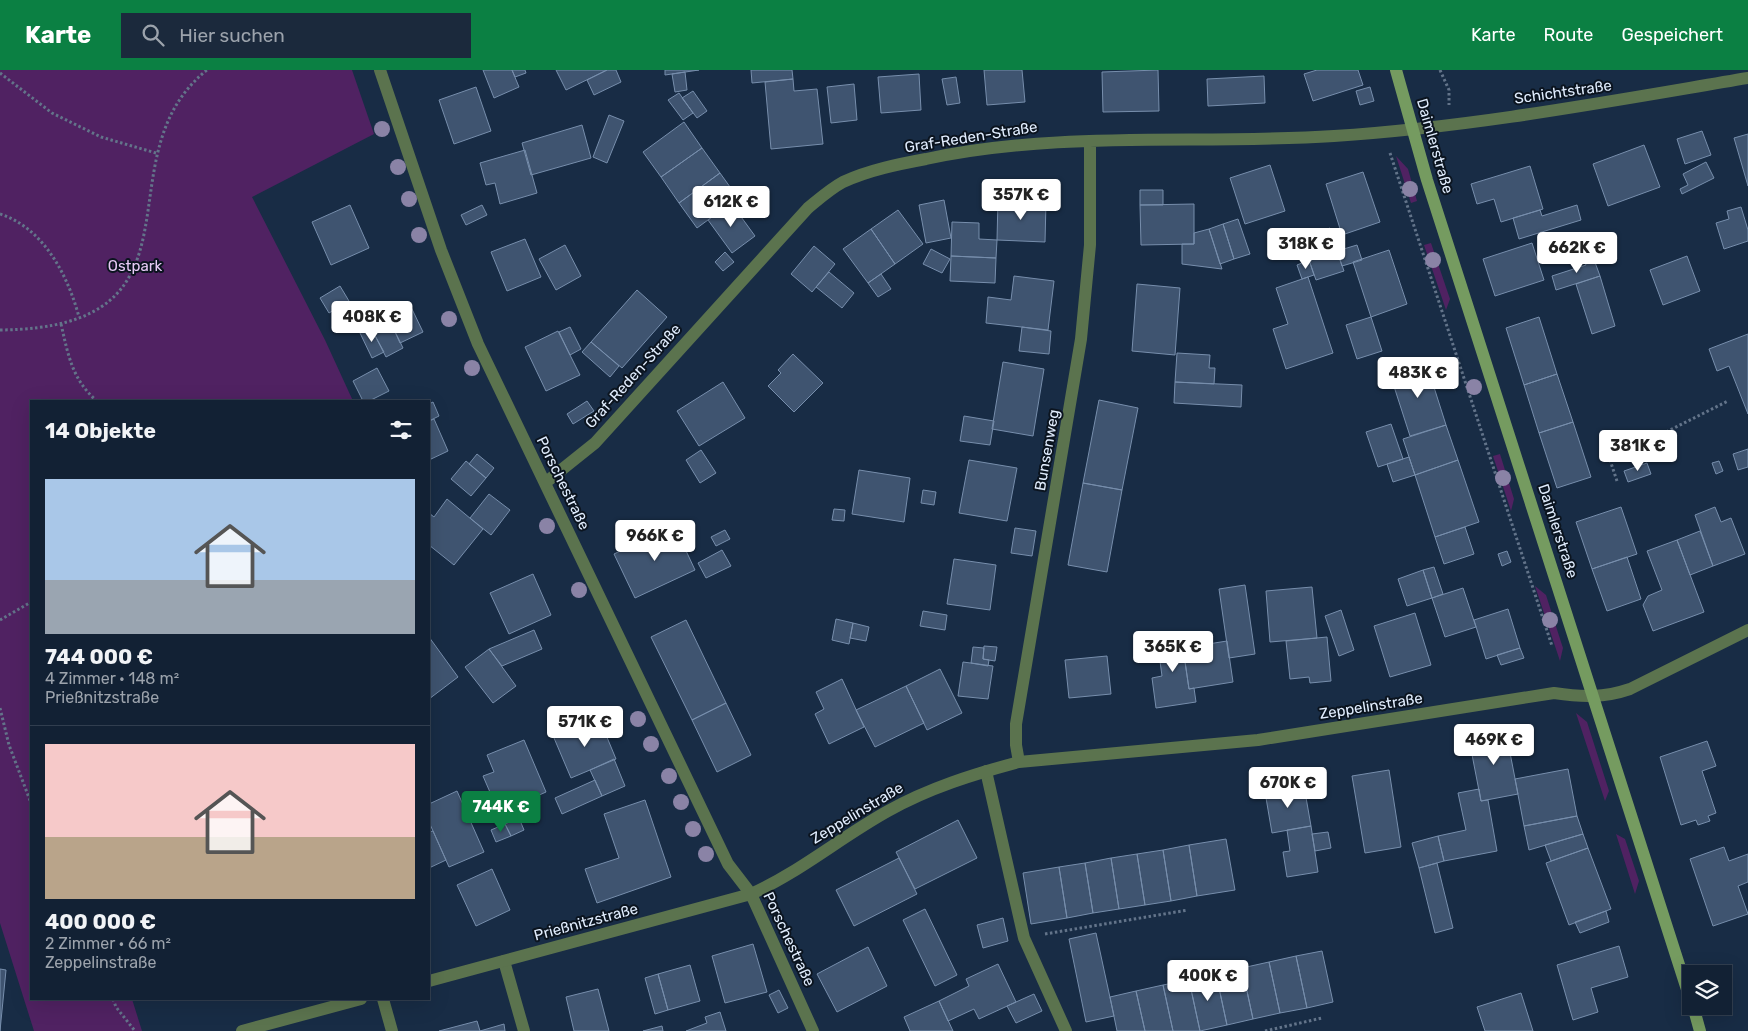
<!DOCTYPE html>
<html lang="de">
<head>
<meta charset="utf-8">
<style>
  body { margin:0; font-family:Rubik,sans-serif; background:#1b293c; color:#f1f3f6; height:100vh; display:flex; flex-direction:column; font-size:19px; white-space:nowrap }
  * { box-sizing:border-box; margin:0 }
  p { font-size:16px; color:#9ca3ac }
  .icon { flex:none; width:28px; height:28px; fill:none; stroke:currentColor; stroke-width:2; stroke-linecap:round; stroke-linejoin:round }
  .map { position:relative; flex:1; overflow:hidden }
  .drawer { position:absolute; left:30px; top:330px; width:400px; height:600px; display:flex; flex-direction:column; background:#122134; border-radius:0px; box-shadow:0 5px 20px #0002,0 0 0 1px #313e4f }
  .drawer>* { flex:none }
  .tools { position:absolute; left:1682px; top:895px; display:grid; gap:10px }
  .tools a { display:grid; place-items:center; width:50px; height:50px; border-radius:0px; background:#122134; box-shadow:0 5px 20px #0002,0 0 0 1px #313e4f; font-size:25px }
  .price { position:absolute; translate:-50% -42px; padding:0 11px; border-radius:5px; background:#fff; color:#222; font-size:16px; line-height:32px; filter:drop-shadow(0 1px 2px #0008) }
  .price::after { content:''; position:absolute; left:50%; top:30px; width:15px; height:11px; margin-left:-8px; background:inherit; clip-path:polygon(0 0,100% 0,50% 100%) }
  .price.selected { background:#0b8043; color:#fff }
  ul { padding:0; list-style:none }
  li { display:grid; align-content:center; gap:10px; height:265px; padding:0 15px }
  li+li { border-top:1px solid #313e4f }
  li span { display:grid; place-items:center; height:155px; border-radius:0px; color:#555 }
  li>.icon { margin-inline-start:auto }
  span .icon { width:90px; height:90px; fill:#fffc; stroke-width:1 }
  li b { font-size:21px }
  h2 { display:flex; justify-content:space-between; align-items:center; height:60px; padding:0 15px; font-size:21px }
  header { display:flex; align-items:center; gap:30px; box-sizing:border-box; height:70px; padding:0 25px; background:#0b8043; color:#fff }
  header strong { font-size:24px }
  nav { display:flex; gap:28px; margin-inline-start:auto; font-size:18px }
  .search { width:350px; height:45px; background:#1b293c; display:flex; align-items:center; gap:12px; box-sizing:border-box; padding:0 18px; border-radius:0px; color:#9ca3ac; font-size:19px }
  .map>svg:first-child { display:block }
</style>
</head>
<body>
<header>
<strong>Karte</strong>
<div class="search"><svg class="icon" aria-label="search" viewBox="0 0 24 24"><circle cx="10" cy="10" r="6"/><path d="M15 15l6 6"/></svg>Hier suchen</div>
<nav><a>Karte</a><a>Route</a><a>Gespeichert</a></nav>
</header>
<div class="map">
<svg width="1748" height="961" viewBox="0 0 1748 961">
  <rect width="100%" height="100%" fill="#182c45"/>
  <!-- green -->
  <path fill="#502262" d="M0 0H352L374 64 252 127 325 270 353 331H31V929H132L142 961H34L0 853Z
    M1396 86 1408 99 1417 131 1411 133Z
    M1431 173 1450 229 1446 240 1424 175Z
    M1500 384 1514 429 1511 441 1493 386Z
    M1535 516 1546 525 1561 572 1563 578 1560 591Z
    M1576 643 1587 652 1609 721 1605 731Z
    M1616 764 1625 769 1639 811 1635 824Z"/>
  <!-- building -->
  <path fill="#3f5470" stroke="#778eac" d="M483 0H512L519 17 494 28Z
    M512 0H525L526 3 515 7Z
    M556 0H607L566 20Z
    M607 0H616L621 12 594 25 587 10Z
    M665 0H699L665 5Z
    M751 0H792L793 9 752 13Z
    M984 0H1022L1025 32 987 35Z
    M1158 0 1159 41 1103 42 1102 2Z
    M1317 0H1358L1363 15 1313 31 1304 4Z
    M685 2 687 20 675 22 672 4Z
    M919 4 921 40 881 43 878 7Z
    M1264 6 1265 33 1208 36 1207 9Z
    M956 7 960 33 947 35 942 9Z
    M793 9 794 21 817 19 823 74 771 79 765 12Z
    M854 14 857 50 831 53 827 17Z
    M476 17 491 61 454 74 439 30Z
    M1370 17 1374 31 1360 35 1356 21Z
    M693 21 707 41 697 48 682 28Z
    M679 23 693 43 683 50 668 30Z
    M609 45 624 51 607 93 593 87Z
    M684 52 702 78 661 107 643 82Z
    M582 55 591 88 531 105 522 73Z
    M1702 61 1711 85 1685 94 1677 69Z
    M1748 64V116L1734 68Z
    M1644 75 1660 117 1608 136 1593 94Z
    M702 78 720 103 679 133 661 107Z
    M525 80 537 123 500 134 495 113 486 115 480 93Z
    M1706 92 1714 108 1682 124 1680 119 1688 115 1683 104Z
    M1270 95 1285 141 1245 154 1230 108Z
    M1530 96 1543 139 1501 152 1494 129 1477 134 1471 114Z
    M1363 102 1380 152 1342 165 1326 114Z
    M720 103 738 128 697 158 679 133Z
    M1140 120H1163V135H1140Z
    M944 130 951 168 926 173 919 135Z
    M998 130 1046 132 1045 172 997 170Z
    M731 133 755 166 732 183 708 150Z
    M1194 134V174L1141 175 1140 135Z
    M350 135 369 178 331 195 312 152Z
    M482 135 487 145 466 155 461 145Z
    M1577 135 1581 150 1519 169 1513 148 1540 140 1542 146Z
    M1741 137 1748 160V171L1724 179 1716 153 1729 149 1727 141Z
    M898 140 923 174 895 194 871 159Z
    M1238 149 1250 184 1234 189 1223 154Z
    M952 152 979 153V169L997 170 996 188 951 186Z
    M1223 154 1234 189 1220 194 1209 159Z
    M1330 158 1337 181 1303 193 1295 170Z
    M871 159 895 194 868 213 843 179Z
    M1209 159 1222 199 1182 194V174H1194V163Z
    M525 169 541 207 507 221 491 182Z
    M1532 173 1544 210 1495 226 1483 189Z
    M565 175 581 206 556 220 539 189Z
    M1357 175 1362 190 1342 196 1337 181Z
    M814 176 835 194 812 222 791 204Z
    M931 179 950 189 942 203 923 194Z
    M1389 180 1407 234 1371 247 1353 192Z
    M1337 181 1344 201 1316 210 1309 190Z
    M725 182 734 192 723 201 715 192Z
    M1592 184 1600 206 1556 220 1552 206 1586 195 1583 187Z
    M951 186 996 188 995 213 950 211Z
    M1687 186 1700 221 1663 235 1650 200Z
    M1309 190 1314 205 1302 209 1297 195Z
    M829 202 854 223 842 238 816 217Z
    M881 204 891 219 878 227 868 213Z
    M1014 206 1054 211 1048 260 986 253 988 227 1011 230Z
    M1600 206 1615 256 1592 264 1576 214Z
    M1308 207 1333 283 1286 299 1273 259 1288 254 1276 218Z
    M1137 214 1180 218 1175 285 1132 281Z
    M340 216 349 231 329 243 320 228Z
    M637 220 667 247 622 298 591 272Z
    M411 237 423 262 400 273 389 249Z
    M1371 247 1382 281 1357 289 1346 255Z
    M1539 247 1557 304 1524 315 1506 258Z
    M389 249 403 278 386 287 371 258Z
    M570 257 581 279 570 285 559 262Z
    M1022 257 1051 261 1049 284 1019 281Z
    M371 258 384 282 372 288 360 263Z
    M558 261 580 305 546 321 525 277Z
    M1748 264V344L1729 296 1717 301 1709 279Z
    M591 272 619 296 610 307 582 282Z
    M1177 283 1210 285 1209 298H1215L1214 314 1175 312Z
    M793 284 823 313 794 342 768 316 781 303 778 300Z
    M1003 292 1044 299 1033 366 992 359Z
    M1426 292 1446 355 1410 366 1390 304Z
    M377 298 389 321 369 331H363L353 311Z
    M1557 304 1573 352 1539 363 1524 315Z
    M723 312 745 348 699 376 677 341Z
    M1175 312 1242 315 1241 337 1174 333Z
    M1099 330 1138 338 1122 420 1083 413Z
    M587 331 594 341 573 354 567 344Z
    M433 332 439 346 429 351V334Z
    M964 346 994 351 990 375 960 371Z
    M434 349 448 381 429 390V351Z
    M1573 352 1591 407 1557 418 1539 363Z
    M1391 354 1403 389 1378 397 1366 362Z
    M1446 355 1458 390 1415 405 1403 369Z
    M1748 379V397L1738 400 1733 384Z
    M701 380 716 403 700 413 686 390Z
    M477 384 494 398 486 408 469 394Z
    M1409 387 1415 405 1393 412 1387 394Z
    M969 390 1017 398 1007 451 959 443Z
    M1458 390 1479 452 1435 467 1415 405Z
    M466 391 486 408 471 426 451 409Z
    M1719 391 1723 401 1716 404 1712 393Z
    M1647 393 1651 404 1628 412 1624 401Z
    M859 400 910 408 904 452 852 444Z
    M1083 413 1122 420 1107 502 1068 495Z
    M923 420 936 422 934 435 921 433Z
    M489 424 510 440 491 465 470 448Z
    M447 429 483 459 454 495 429 475V443L434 447Z
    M1621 437 1637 484 1592 499 1576 452Z
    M1715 437 1721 452 1731 448 1745 484 1713 496 1695 445Z
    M834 439 845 440 844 451 832 450Z
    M674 455 695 500 635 528 614 484Z
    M1465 457 1474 484 1444 494 1435 467Z
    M1015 458 1036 461 1032 486 1011 483Z
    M725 460 730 469 716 476 711 467Z
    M1700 461 1713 496 1690 505 1677 470Z
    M1677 470 1704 542 1653 561 1643 535 1648 526 1662 520 1647 481Z
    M722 480 731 496 706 508 698 493Z
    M1507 481 1511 492 1502 496 1498 484Z
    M1627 487 1641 529 1607 541 1592 499Z
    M954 489 996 495 990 540 947 534Z
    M1434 497 1443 524 1432 528 1423 500Z
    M1423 500 1432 528 1407 536 1398 509Z
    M533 504 551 545 509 564 490 523Z
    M1245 515 1255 584 1229 588 1219 519Z
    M1312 517 1317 568 1270 572 1266 521Z
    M1463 518 1476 557 1445 567 1432 528Z
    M1508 539 1520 578 1486 589 1474 550Z
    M1341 540 1354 580 1339 586 1325 546Z
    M923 541 947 545 945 560 920 556Z
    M1415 543 1431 595 1390 607 1374 556Z
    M836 549 853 553 849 574 832 570Z
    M686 550 726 633 692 650 651 567Z
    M853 553 869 557 866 571 850 568Z
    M534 560 542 579 502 596 489 579Z
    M1192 564 1194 577 1183 578 1189 619 1194 618 1196 632 1156 638 1152 608 1162 606 1157 569Z
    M429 567 458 607 429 629Z
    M1327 567 1331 611 1310 613 1309 607 1290 609 1286 571Z
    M1227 571 1233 612 1189 619 1183 578Z
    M984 576 997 577 995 591 983 589Z
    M973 577 984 578 983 589 989 590 988 596 971 593Z
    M1520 578 1524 588 1501 595 1497 585Z
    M489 579 516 616 493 633 465 597Z
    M1107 586 1111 624 1069 628 1065 590Z
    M963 592 993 596 988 629 958 626Z
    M940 599 962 643 927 660 906 616Z
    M842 609 864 657 829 674 815 644 824 639 816 622Z
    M906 616 924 653 875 677 856 640Z
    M726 633 751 685 717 702 692 650Z
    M599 648 616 689 571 708 554 668Z
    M1506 662 1518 724 1481 731 1469 669Z
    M524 670 546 722 499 743 483 706 494 702 487 685Z
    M1707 671 1716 696 1702 701 1716 743 1708 746 1710 751 1698 755 1696 750 1681 755 1660 687Z
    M614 689 625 716 602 726 590 700Z
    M1568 699 1577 746 1524 756 1515 709Z
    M1389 700 1401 777 1365 783 1352 706Z
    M595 710 602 726 562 744 555 728Z
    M1304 716 1311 756 1272 763 1265 722Z
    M1479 719 1481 731 1488 730 1497 781 1444 791 1438 766 1466 760 1458 723Z
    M457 721 484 782 449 797 429 752V734Z
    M645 730 671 807 597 833 585 799 619 788 604 744Z
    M1577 746 1583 764 1529 780 1524 756Z
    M519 748 524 760 511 766 505 754Z
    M958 750 977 788 915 819 896 782Z
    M505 754 511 766 496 772 491 760Z
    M1311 756 1318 802 1287 807 1283 782 1290 781 1287 760Z
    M433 761 446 790 429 798V762Z
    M1328 762 1331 778 1315 781 1312 764Z
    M1583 764 1588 778 1551 791 1545 775Z
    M1438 766 1444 791 1419 798 1412 773Z
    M1226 769 1235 820 1197 826 1189 775Z
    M1189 775 1197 826 1171 831 1163 780Z
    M1724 777 1729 791 1748 784V812L1738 816 1748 844 1713 856 1690 789Z
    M1588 778 1611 839 1569 855 1546 793Z
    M1163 780 1171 831 1145 835 1137 784Z
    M1137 784 1145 835 1119 839 1111 788Z
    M899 788 917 824 854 856 836 820Z
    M1111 788 1119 839 1093 843 1085 793Z
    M1085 793 1093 843 1067 848 1059 797Z
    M1437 793 1453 858 1435 863 1419 798Z
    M1059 797 1067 848 1031 854 1023 803Z
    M492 799 510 840 476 856 457 815Z
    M925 839 957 905 935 916 903 850Z
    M1606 841 1609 852 1580 863 1575 852Z
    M1003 848 1008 871 983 878 977 855Z
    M1096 863 1114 946 1086 952 1069 869Z
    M753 874 767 922 725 933 712 886Z
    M1619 876 1628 907 1591 918 1598 942 1573 950 1557 895Z
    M868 877 887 916 837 942 817 904Z
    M1322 881 1333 932 1307 938 1296 886Z
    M1296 886 1307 938 1280 943 1269 892Z
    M1269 892 1280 943 1253 949 1242 898Z
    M998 894 1016 932 979 949 974 939 948 951 939 931 969 916 966 909Z
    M690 895 700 931 668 940 658 904Z
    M1242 898 1253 949 1227 955 1216 904Z
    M0 899 6 900 0 961Z
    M658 904 668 940 655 944 645 908Z
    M1216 904 1227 955 1200 961 1189 910Z
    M1189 910 1200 961H1173L1163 915Z
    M1163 915 1173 961H1145L1136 921Z
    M598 919 609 961H574L566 927Z
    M779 920 788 938 778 943 769 925Z
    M1136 921 1145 961H1117L1110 927Z
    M1521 923 1533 961H1485L1477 937Z
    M1034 924 1042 941 1016 953 1007 936Z
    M939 931 953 961H910L904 947Z
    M720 942 726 961H686L707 953 705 947Z
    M477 951 480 961H439Z
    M504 954 505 961H480Z
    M662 956 663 961H643Z"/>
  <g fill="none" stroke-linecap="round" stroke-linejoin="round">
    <!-- path -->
    <path stroke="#63748a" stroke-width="3" stroke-dasharray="2.5 2.5" stroke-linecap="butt" d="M1440 0 1449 20V35
      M0 3 52 43 101 67 156 83
      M1390 83 1552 576
      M0 144C44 158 68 206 79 247
      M61 254C68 284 72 310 97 331
      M0 260C219 258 97 88 207 0
      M1617 411 1610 390 1728 331
      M0 550 31 532
      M0 638 9 675 31 733
      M1045 864 1188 840
      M113 929 116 937 135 961
      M1265 961 1322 948"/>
    <!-- lane -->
    <path stroke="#5b734e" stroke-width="12" d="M986 701 1024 868 1066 961
      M504 891 524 961
      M383 929 392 961"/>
    <!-- street -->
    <path stroke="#5b734e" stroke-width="12" d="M380 0 441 180 478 274 728 794 751 824 813 961
      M545 413 595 373 808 138C819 129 830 119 843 112 869 100 899 94 926 89 1061 60 1198 75 1334 66 1473 57 1611 31 1748 8
      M1019 692 1016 675V654L1081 269 1090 175V71
      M429 911 751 824C800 802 841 767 888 741 929 718 974 704 1019 692L1258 670 1554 623C1581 627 1604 628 1630 619L1748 560
      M242 961 361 929"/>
    <!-- secondary -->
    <path stroke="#759b60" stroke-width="12" d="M1396 0 1427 110 1691 932
      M1693 936 1700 961"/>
  </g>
  <!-- trees -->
  <g fill="#8a83a6">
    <circle cx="382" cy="59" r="8"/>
    <circle cx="398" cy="97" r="8"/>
    <circle cx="1410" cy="119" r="8"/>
    <circle cx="409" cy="129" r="8"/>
    <circle cx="419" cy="165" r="8"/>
    <circle cx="1433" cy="190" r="8"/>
    <circle cx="449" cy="249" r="8"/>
    <circle cx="472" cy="298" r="8"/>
    <circle cx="1474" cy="317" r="8"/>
    <circle cx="1503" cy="408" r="8"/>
    <circle cx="547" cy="456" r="8"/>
    <circle cx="579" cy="520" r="8"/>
    <circle cx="1550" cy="550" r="8"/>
    <circle cx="638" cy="649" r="8"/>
    <circle cx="651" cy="674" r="8"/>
    <circle cx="669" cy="706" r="8"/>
    <circle cx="681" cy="732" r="8"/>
    <circle cx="693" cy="759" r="8"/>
    <circle cx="706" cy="784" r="8"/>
  </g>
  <g text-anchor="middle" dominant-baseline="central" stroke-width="4" stroke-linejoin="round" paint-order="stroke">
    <!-- street labels -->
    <g font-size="15" fill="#e1edfe" stroke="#0b141f">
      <text transform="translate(1563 22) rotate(-8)">Schichtstraße</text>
      <text transform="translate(971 67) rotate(-9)">Graf-Reden-Straße</text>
      <text transform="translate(1435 76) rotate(74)">Daimlerstraße</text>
      <text transform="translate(633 306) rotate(-48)">Graf-Reden-Straße</text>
      <text transform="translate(1047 380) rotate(-80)">Bunsenweg</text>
      <text transform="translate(563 413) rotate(64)">Porschestraße</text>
      <text transform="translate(1558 461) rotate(72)">Daimlerstraße</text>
      <text transform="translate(1371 636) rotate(-9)">Zeppelinstraße</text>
      <text transform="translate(857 743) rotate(-31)">Zeppelinstraße</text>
      <text transform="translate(586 852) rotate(-15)">Prießnitzstraße</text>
      <text transform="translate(789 869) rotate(65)">Porschestraße</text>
    </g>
    <!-- park labels -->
    <g font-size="15" fill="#e8caf6" stroke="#0b141f">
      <text x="135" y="196">Ostpark</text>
    </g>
  </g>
</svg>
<div class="tools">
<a><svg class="icon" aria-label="layers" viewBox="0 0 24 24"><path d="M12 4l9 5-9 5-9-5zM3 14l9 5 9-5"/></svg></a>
</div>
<b class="price" style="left:1021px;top:151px">357K €</b>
<b class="price" style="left:731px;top:158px">612K €</b>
<b class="price" style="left:1306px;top:200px">318K €</b>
<b class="price" style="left:1577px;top:204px">662K €</b>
<b class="price" style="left:372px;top:273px">408K €</b>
<b class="price" style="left:1418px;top:329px">483K €</b>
<b class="price" style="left:1638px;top:402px">381K €</b>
<b class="price" style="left:655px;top:492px">966K €</b>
<b class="price" style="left:1173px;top:603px">365K €</b>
<b class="price" style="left:585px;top:678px">571K €</b>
<b class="price" style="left:1494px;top:696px">469K €</b>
<b class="price" style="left:1288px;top:739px">670K €</b>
<b class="price selected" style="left:501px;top:763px">744K €</b>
<b class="price" style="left:1208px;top:932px">400K €</b>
<section class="drawer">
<h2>14 Objekte<svg class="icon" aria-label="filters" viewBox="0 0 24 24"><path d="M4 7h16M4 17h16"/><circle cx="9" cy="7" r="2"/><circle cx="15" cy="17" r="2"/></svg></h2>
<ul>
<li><span style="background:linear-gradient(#a9c7e8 65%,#9aa5b1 0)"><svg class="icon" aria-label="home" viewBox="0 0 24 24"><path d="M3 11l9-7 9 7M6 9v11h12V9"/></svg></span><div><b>744 000 €</b><p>4 Zimmer · 148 m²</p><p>Prießnitzstraße</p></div></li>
<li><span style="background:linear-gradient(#f6c9c9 60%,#b9a48a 0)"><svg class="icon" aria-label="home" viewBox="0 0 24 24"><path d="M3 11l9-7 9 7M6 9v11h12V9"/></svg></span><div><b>400 000 €</b><p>2 Zimmer · 66 m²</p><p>Zeppelinstraße</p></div></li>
</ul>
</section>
</div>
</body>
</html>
